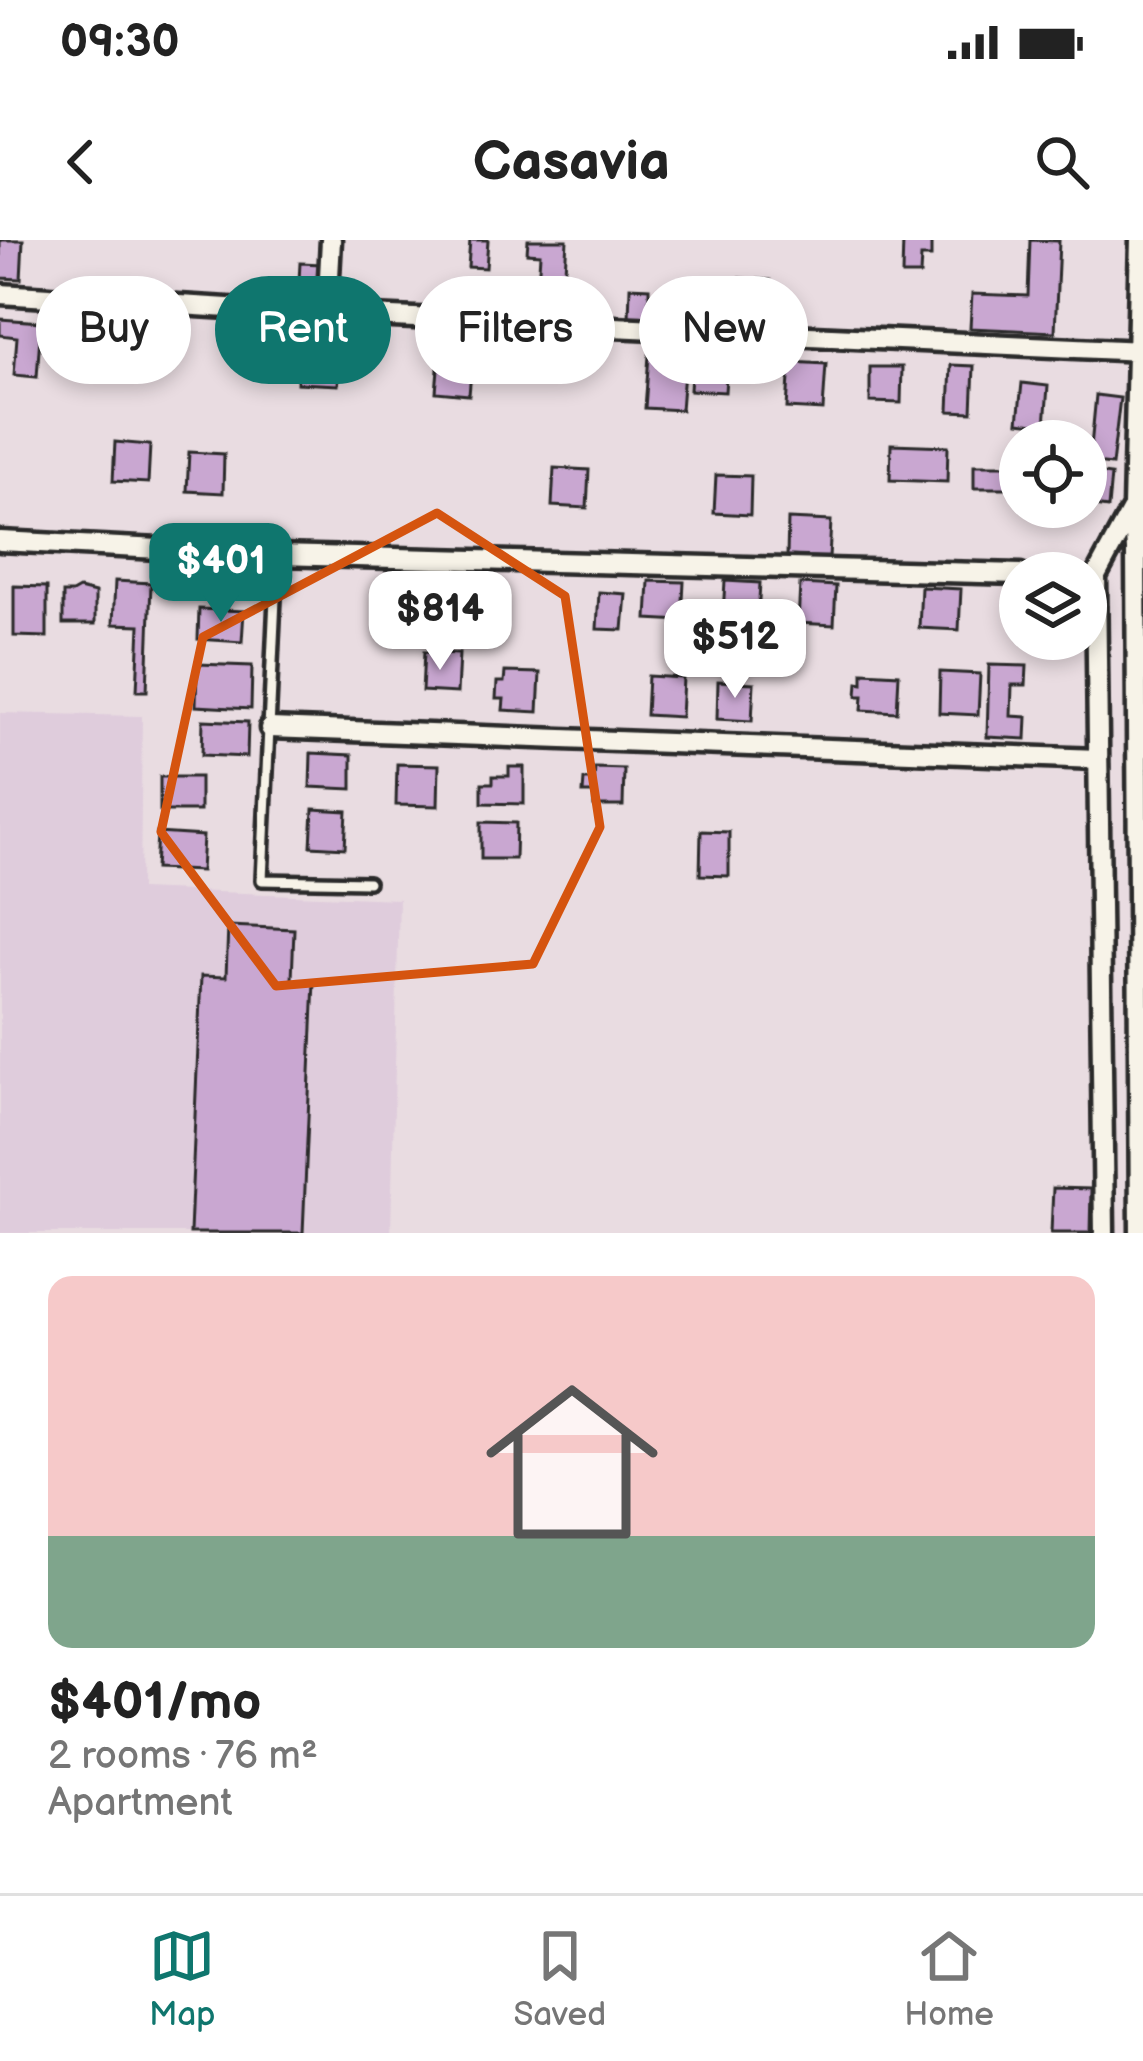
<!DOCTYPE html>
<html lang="en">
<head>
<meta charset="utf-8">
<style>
  body { margin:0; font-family:"Balsamiq Sans",sans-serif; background:#f6f6f6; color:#222; height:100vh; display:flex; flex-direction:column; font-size:45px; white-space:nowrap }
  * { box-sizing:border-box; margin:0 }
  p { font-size:39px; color:#767676 }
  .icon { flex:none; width:66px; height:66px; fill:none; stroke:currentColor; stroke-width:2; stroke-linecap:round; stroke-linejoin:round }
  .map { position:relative; height:993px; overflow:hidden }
  .side { display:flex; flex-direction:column; background:#fff; flex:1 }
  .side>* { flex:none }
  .banner { position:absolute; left:36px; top:36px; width:1071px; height:108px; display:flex; gap:24px }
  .controls { position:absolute; left:999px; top:180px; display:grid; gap:24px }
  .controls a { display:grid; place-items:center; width:108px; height:108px; border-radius:50%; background:#fff; box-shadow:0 6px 18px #0003; font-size:60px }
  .price { position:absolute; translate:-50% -102px; padding:0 27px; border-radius:24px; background:#fff; color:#222; font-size:39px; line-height:78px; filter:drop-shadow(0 3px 6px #0008) }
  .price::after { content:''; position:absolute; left:50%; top:72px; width:36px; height:27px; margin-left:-18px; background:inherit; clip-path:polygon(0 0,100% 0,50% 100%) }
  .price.current { background:#0f766e; color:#fff }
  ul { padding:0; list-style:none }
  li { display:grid; align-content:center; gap:24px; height:636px; padding:0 48px }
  li span { display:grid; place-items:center; height:372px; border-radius:24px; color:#555 }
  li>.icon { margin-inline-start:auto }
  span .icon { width:216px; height:216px; fill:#fffc; stroke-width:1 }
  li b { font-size:51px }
  .chip { padding:0 42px; border-radius:54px; background:#fff; box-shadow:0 6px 18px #0003; font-size:42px; line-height:108px }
  .chip.current { background:#0f766e; color:#fff }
  .status { display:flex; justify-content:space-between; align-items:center; height:84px; padding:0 60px; background:#fff; direction:ltr }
  .status svg { height:33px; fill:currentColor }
  header { display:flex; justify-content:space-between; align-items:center; height:156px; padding:0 48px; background:#fff; font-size:54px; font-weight:800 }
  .tab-bar { display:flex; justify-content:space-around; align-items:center; height:168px; border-top:3px solid #e0e0e0; background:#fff; font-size:33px; color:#767676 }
  .tab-bar a { display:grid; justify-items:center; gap:6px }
  .tab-bar .current { color:#0f766e }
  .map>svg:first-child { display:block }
</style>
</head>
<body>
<div class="status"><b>09:30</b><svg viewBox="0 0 49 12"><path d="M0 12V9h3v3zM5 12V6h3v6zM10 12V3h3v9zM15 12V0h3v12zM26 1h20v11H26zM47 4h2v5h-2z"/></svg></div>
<header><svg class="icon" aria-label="back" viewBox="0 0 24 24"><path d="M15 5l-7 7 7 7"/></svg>Casavia<svg class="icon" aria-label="search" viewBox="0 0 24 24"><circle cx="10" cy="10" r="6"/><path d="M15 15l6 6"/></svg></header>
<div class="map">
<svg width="1143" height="993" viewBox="0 0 1143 993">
  <rect width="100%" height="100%" fill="#e9dce1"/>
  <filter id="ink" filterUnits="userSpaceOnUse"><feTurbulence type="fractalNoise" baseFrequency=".00833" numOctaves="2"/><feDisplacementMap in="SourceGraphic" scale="24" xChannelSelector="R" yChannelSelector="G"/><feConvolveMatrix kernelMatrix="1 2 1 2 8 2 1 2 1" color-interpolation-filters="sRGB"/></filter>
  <g filter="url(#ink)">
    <!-- built -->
    <path fill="#dfccdc" d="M0 473 142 476 140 649 399 659 391 993H0Z"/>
    <!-- building -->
    <path fill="#c9a7d1" stroke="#2b2b2b" stroke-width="3" d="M0 0H23L21 39 0 38Z
      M470 0H488L486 28 468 27Z
      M528 0H567L562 76 523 73V59H537L540 14 527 13Z
      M903 0H931V17H921L920 35H902Z
      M1030 0 1059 1 1055 92 970 88 972 54 1028 56Z
      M300 23 322 24 320 60 298 59Z
      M739 38 770 40 769 85 738 84Z
      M683 41 701 42 700 81 629 79 630 47 649 48V62L682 63Z
      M0 79 41 82 37 137 14 135 17 97 0 95Z
      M299 101 340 103 338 145 297 143Z
      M440 106 473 109 469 155 436 152Z
      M649 115 685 118 681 170 645 168Z
      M692 119 727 121 725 152 690 150Z
      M790 122 826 124 823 170 787 168Z
      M951 125 974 126 972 172 949 171Z
      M870 127H902L901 163 870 162Z
      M1022 143 1048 146 1045 185 1018 182Z
      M1096 155 1120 158 1112 225 1086 222V207H1091Z
      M115 202 150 205 148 243 113 241Z
      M891 204 948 206 947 242 890 240Z
      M189 212 224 214 223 253 187 251Z
      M974 225H1020V248H974Z
      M554 228 589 230 587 268 552 266Z
      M1086 232 1111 235 1108 268 1086 265Z
      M716 235 751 236 750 275 714 273Z
      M788 279 831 281 829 318 787 316Z
      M442 337 478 339 476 377 441 375Z
      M115 341 151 343 147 451H137L140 385 113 384Z
      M649 341 684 342 682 381 647 379Z
      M725 341 760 343 757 393 722 391Z
      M800 344 836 346 834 385 798 383Z
      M14 346 47 347V397L14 396Z
      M921 347 961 349 959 390 919 388Z
      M79 349 95 353V384H63V353H72Z
      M599 352 626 354 623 390 597 389Z
      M199 369 244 371 242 402 198 399Z
      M424 412 459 414 457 453 422 451Z
      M197 424 252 426 251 469 196 466Z
      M989 425 1027 426 1026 445H1012L1011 476 1027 477 1026 499 987 497Z
      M505 432 540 433 538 472 503 470 504 459H496L497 442H504Z
      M863 432 899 434 897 472 862 470 863 456H857L858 442 863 443Z
      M940 432 980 434 978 475 939 473Z
      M648 436 683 438 681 477 646 475Z
      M718 441 754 443 752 481 717 479Z
      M203 480 248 482 247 517 202 515Z
      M311 513 352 515V549L310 547Z
      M397 524 439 525 438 566 396 565Z
      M509 527H524V564L482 563V543H493V536H509Z
      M595 528 624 529 623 566H594V553H583L584 540H594Z
      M160 537H200V571H160Z
      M313 569 347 571 345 608 311 606Z
      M481 582 516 583 515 619H481Z
      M701 591 729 592V636L700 635Z
      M157 593 203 596 201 631 155 629Z
      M228 686 294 689 292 740 314 741 303 993H190L201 736 226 737Z
      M1053 948 1091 949 1090 993H1051Z"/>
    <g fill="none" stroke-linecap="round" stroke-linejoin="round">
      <defs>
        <path id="lane" d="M277 315 262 640 368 642"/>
        <path id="street" d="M1140 0 1133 267 1136 310 1140 993
          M0 54 327 74 1143 111
          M327 74 331 0
          M0 301 277 315 1020 334
          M270 488 1098 519
          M1104 993 1096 336 1131 271"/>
      </defs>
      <!-- lane casing -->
      <use href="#lane" stroke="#2b2b2b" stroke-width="18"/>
      <!-- street casing -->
      <use href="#street" stroke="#2b2b2b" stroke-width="27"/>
      <!-- lane -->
      <use href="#lane" stroke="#f7f3e8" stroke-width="9"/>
      <!-- street -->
      <use href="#street" stroke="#f7f3e8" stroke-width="18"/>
    </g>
  </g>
  <!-- marked area -->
  <path fill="none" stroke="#d5540f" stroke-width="9" stroke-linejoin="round" d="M437 273 565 356 600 587 533 724 276 746 161 592 203 397Z"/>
</svg>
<div class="controls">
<a><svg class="icon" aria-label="locate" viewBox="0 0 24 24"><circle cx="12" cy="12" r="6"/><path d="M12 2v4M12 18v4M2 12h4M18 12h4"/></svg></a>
<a><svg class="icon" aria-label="layers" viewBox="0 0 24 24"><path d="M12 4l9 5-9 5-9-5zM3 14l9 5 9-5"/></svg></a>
</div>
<b class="price current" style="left:221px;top:385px">$401</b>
<b class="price" style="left:440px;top:433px">$814</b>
<b class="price" style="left:735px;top:461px">$512</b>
<div class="banner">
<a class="chip">Buy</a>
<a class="chip current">Rent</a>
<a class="chip">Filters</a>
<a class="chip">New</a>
</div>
</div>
<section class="side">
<ul>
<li><span style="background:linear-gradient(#f6c9c9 70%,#7fa58c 0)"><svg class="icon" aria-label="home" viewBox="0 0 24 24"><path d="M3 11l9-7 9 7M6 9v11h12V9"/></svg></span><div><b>$401/mo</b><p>2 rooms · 76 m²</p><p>Apartment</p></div></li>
</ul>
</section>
<nav class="tab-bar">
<a class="current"><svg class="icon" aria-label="map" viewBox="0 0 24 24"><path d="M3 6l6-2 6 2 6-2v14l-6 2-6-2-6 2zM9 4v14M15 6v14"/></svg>Map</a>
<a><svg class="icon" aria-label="saved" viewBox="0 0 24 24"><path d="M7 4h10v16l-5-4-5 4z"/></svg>Saved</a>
<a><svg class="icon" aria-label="home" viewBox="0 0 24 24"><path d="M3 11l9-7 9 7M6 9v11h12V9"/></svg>Home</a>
</nav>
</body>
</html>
